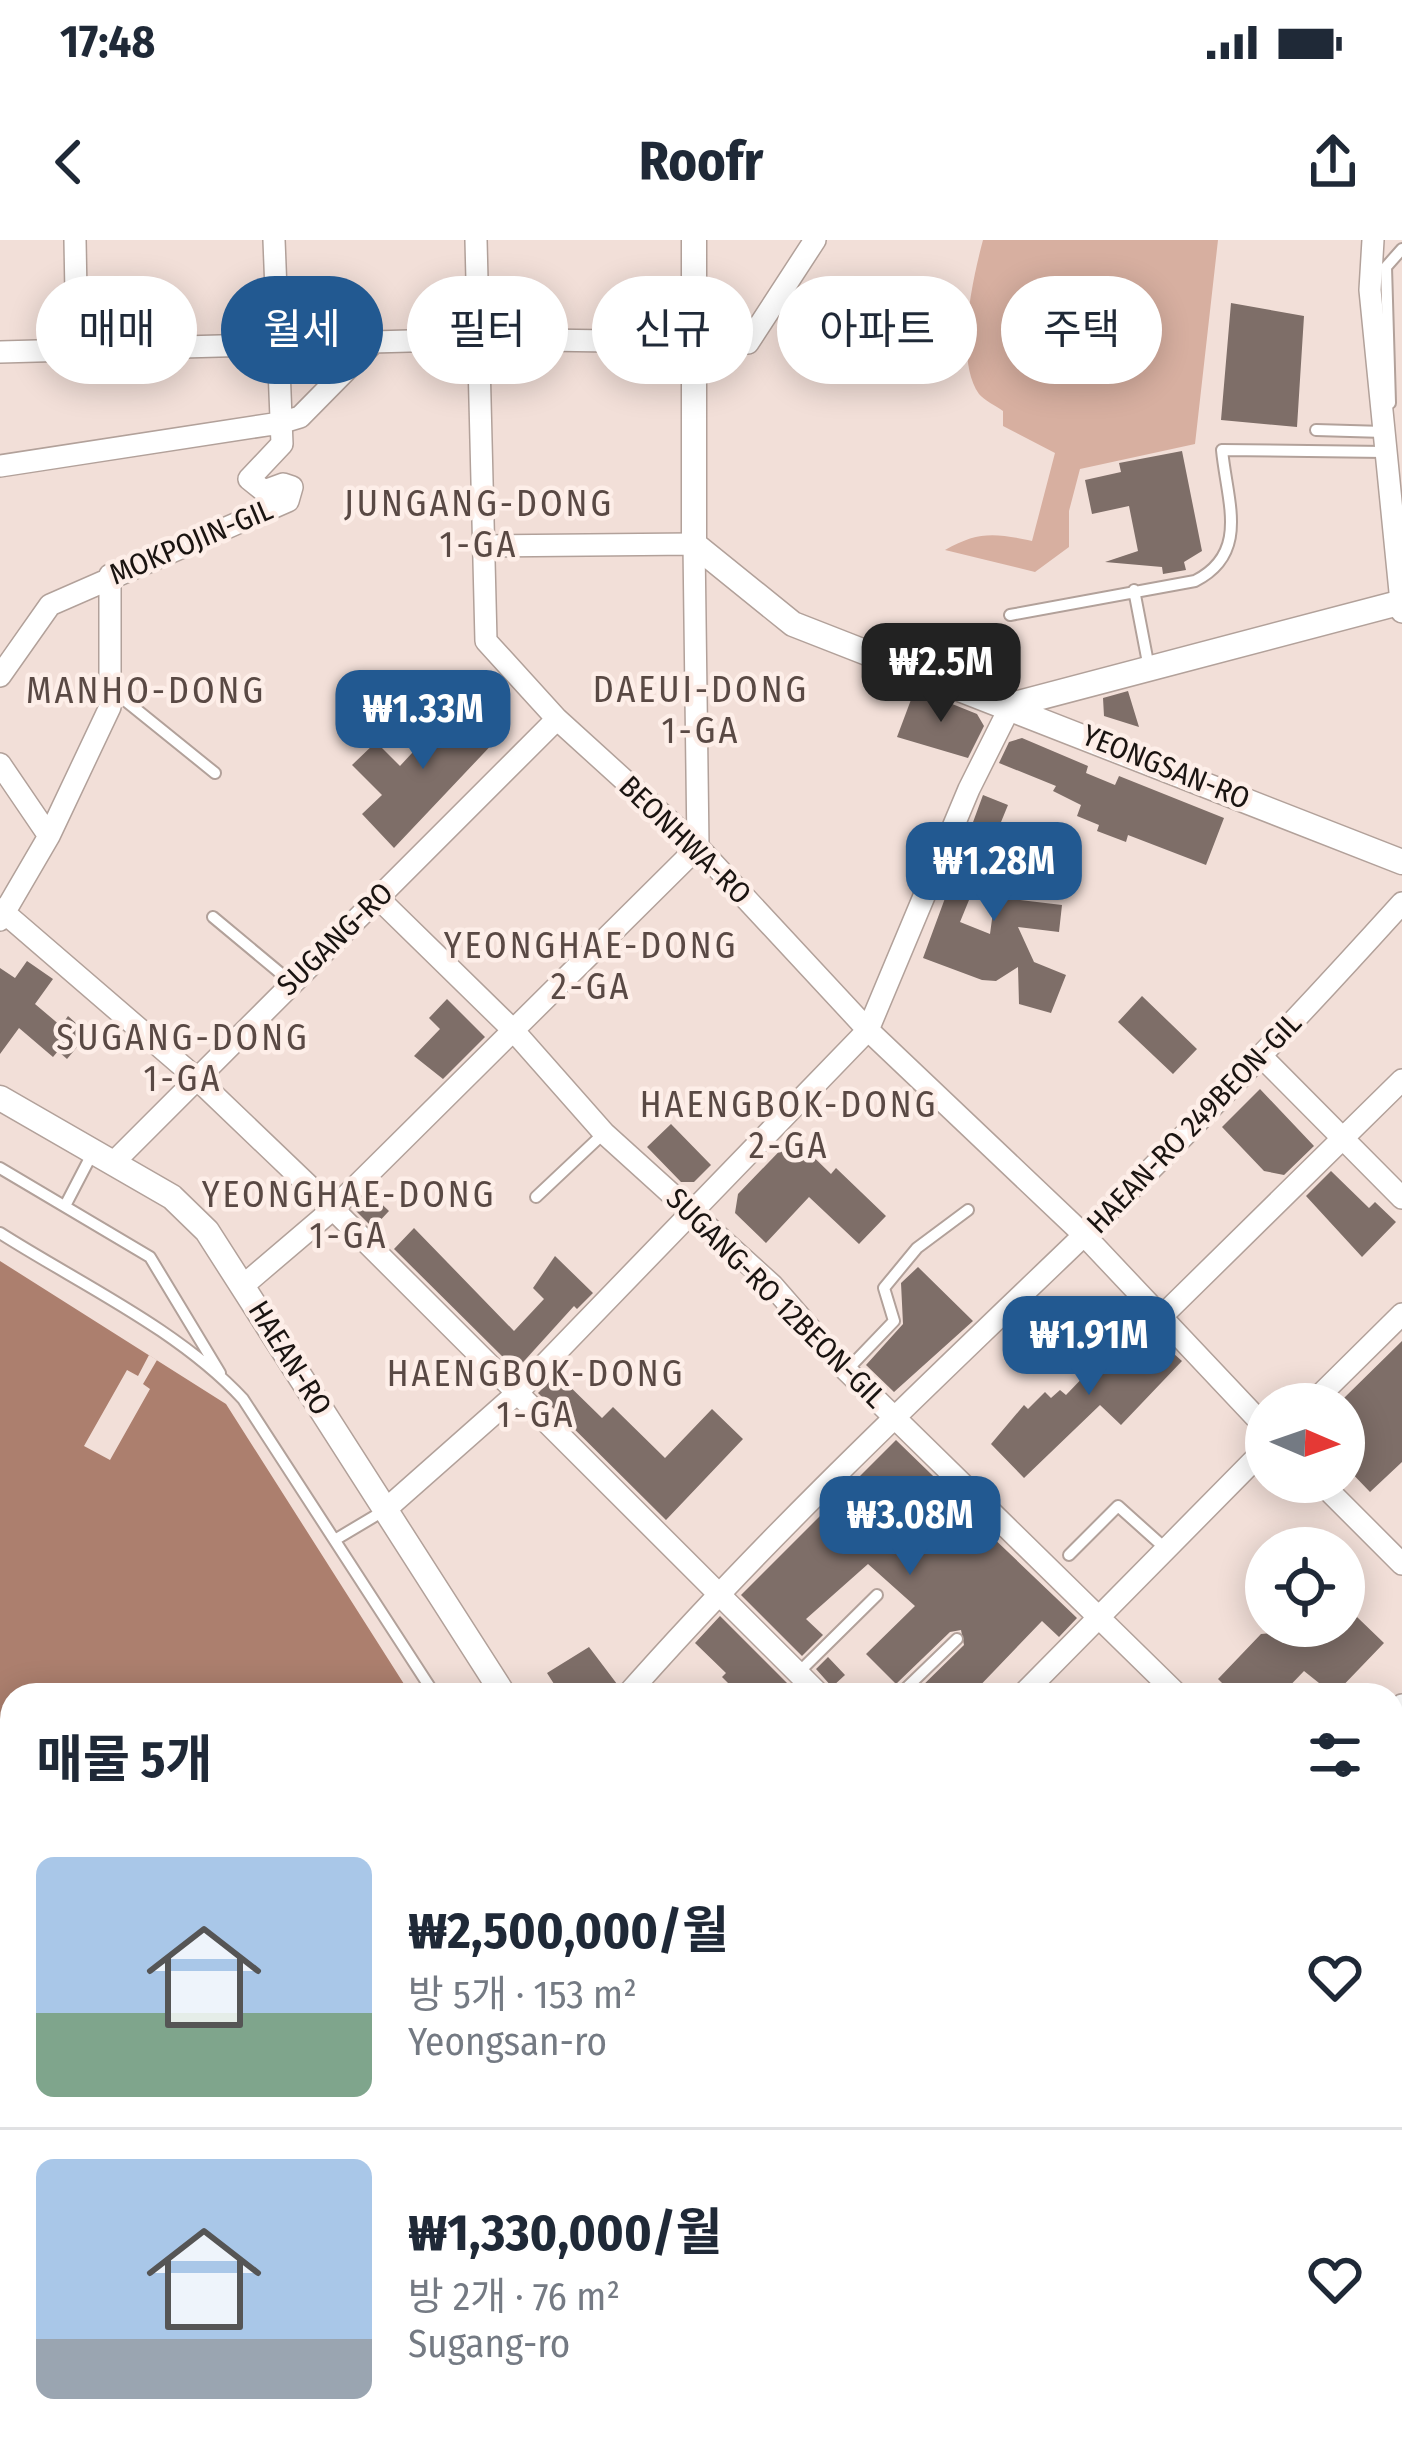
<!DOCTYPE html>
<html lang="ko">
<head>
<meta charset="utf-8">
<style>
  body { margin:0; font-family:"Fira Sans Condensed","Noto Sans KR",sans-serif; background:#f6f6f7; color:#1f2937; height:100vh; display:flex; flex-direction:column; font-size:45px; white-space:nowrap }
  * { box-sizing:border-box; margin:0 }
  p { font-size:39px; color:#747a83 }
  .icon { flex:none; width:66px; height:66px; fill:none; stroke:currentColor; stroke-width:2; stroke-linecap:round; stroke-linejoin:round }
  .map { position:relative; flex:1; overflow:hidden }
  .panel { position:absolute; left:0px; top:1443px; width:1404px; height:771px; display:flex; flex-direction:column; background:#fff; border-radius:36px 36px 0 0; box-shadow:0 6px 30px #0003 }
  .panel>* { flex:none }
  .banner { position:absolute; left:36px; top:36px; width:1332px; height:108px; display:flex; gap:24px }
  .needle { width:78px; rotate:92deg }
  .tools { position:absolute; left:1245px; top:1143px; display:grid; gap:24px }
  .tools a { display:grid; place-items:center; width:120px; height:120px; border-radius:50%; background:#fff; box-shadow:0 6px 30px #0003; font-size:60px }
  .price { position:absolute; translate:-50% -102px; padding:0 27px; border-radius:24px; background:#225991; color:#fff; font-size:39px; line-height:78px; filter:drop-shadow(0 3px 6px #0008) }
  .price::after { content:''; position:absolute; left:50%; top:72px; width:36px; height:27px; margin-left:-18px; background:inherit; clip-path:polygon(0 0,100% 0,50% 100%) }
  .price.on { background:#222; color:#fff }
  ul { padding:0; list-style:none }
  li { display:flex; align-items:center; gap:36px; height:300px; padding:0 36px }
  li+li { border-top:3px solid #e0e1e3 }
  li span { display:grid; place-items:center; flex:none; width:336px; height:240px; border-radius:18px; color:#555 }
  li>.icon { margin-inline-start:auto }
  span .icon { width:144px; height:144px; fill:#fffc; stroke-width:1 }
  li b { font-size:51px }
  h2 { display:flex; justify-content:space-between; align-items:center; height:144px; padding:0 36px; font-size:51px }
  .tag { padding:0 42px; border-radius:54px; background:#fff; box-shadow:0 6px 30px #0003; font-size:42px; line-height:108px }
  .tag.on { background:#225991; color:#fff }
  .status { display:flex; justify-content:space-between; align-items:center; height:84px; padding:0 60px; background:#fff; direction:ltr }
  .status svg { height:33px; fill:currentColor }
  header { display:flex; justify-content:space-between; align-items:center; height:156px; padding:0 36px; background:#fff; font-size:54px; font-weight:700 }
  .map>svg:first-child { display:block }
</style>
</head>
<body>
<div class="status"><b>17:48</b><svg viewBox="0 0 49 12"><path d="M0 12V9h3v3zM5 12V6h3v6zM10 12V3h3v9zM15 12V0h3v12zM26 1h20v11H26zM47 4h2v5h-2z"/></svg></div>
<header><svg class="icon" aria-label="back" viewBox="0 0 24 24"><path d="M15 5l-7 7 7 7"/></svg>Roofr<svg class="icon" aria-label="share" viewBox="0 0 24 24"><path d="M12 15V3M7 8l5-5 5 5M5 13v7h14v-7"/></svg></header>
<div class="map">
<svg width="1402" height="2212" viewBox="0 0 1402 2212">
  <rect width="100%" height="100%" fill="#f2dfd8"/>
  <!-- green -->
  <path fill="#d7afa0" d="M983 0H1218L1195 204 1080 229 1069 271V307L1035 332 945 310C978 291 995 293 1032 301L1055 213 1003 186V171C996 166 984 160 979 154 954 119 973 38 983 0Z
    M0 1836 12 1841V2202H211L207 2212H0Z"/>
  <!-- water -->
  <path fill="#ac7f6e" d="M0 1021 226 1164 411 1455H12V1770L0 1765Z
    M266 2202H965L974 2212H270Z"/>
  <!-- pier -->
  <path fill="#f2dfd8" d="M149 1115 157 1120 143 1144 150 1149 110 1220 84 1206 127 1130 138 1136Z"/>
  <!-- building -->
  <path fill="#7e6e68" d="M1231 63 1304 76 1297 187 1221 180Z
    M1182 211 1202 311 1184 322 1186 330 1163 334 1162 327 1105 322 1138 311 1129 266 1092 274 1085 240 1121 232 1119 223Z
    M915 449 977 474 984 486 968 518 897 497Z
    M1128 451 1139 487 1104 476 1103 458Z
    M450 456 460 466 464 462 499 497 394 608 362 574 382 555 352 525 376 502 400 526 424 500 433 508 454 485 438 468Z
    M1022 498 1088 526 1086 533 1115 545 1119 536 1224 578 1206 625 1128 595 1126 602 1097 591 1099 585 1077 576 1081 565 1053 551 1056 546 999 523 1009 502Z
    M983 555 1008 565 960 682 990 694 995 657 1062 665 1059 692 1018 687 1034 722 1066 735 1051 773 1019 764 1018 727 996 741 982 740 923 718Z
    M27 721 53 739 35 764 61 786 68 776 88 794 67 819 58 811 53 817 19 788 0 814V728L15 738Z
    M1142 756 1197 809 1173 834 1118 782Z
    M447 759 485 797 443 839 414 816 440 789 429 778Z
    M1260 849 1314 906 1284 935 1264 931 1222 887Z
    M671 884 711 925 694 942H681L647 907Z
    M793 897 831 934 836 928 886 976 859 1004 809 957 766 1003 735 973 738 954Z
    M1331 931 1369 968 1375 962 1396 982 1362 1017 1306 956Z
    M370 953 389 971 373 988 355 970Z
    M414 988 514 1091 544 1059 533 1048 555 1016 593 1053 577 1069 574 1066 516 1130 394 1009Z
    M918 1027 973 1081 894 1152 866 1125 903 1084 901 1043Z
    M1141 1077 1147 1090 1182 1121 1121 1185 1100 1165 1024 1238 991 1204 1024 1165 1028 1169 1045 1152 1051 1158 1060 1150 1066 1155Z
    M1402 1101V1222L1370 1252 1344 1225V1158Z
    M557 1134 602 1178 613 1167 665 1218 712 1169 743 1199 666 1280 538 1153Z
    M896 1200 964 1266 941 1288 964 1313 987 1292 1077 1378 1059 1397 1042 1381 971 1455H913L964 1405 961 1390 950 1392 896 1444 866 1414 915 1366 868 1324 806 1379 823 1395 802 1416 741 1355Z
    M720 1376 799 1455H740L722 1437 726 1433 695 1403Z
    M1357 1377 1384 1403 1334 1455 1304 1431 1281 1455H1234L1218 1439 1261 1394 1347 1387Z
    M589 1407 617 1444 612 1455H561L547 1433Z
    M828 1417 845 1435 832 1447 816 1429Z"/>
  <g fill="none" stroke-linecap="round" stroke-linejoin="round">
    <defs>
      <path id="service" d="M1390 163 1386 27 1402 9
        M1316 190 1384 192
        M1134 350 1149 428
        M1010 375 1195 341C1250 313 1227 262 1222 210L1385 212
        M111 449 215 533
        M213 677 291 742
        M0 928 150 1017 220 1133
        M536 957 604 893
        M66 964 92 914
        M0 993C80 1044 178 1089 243 1159L435 1455
        M847 1130 894 1081 884 1048 917 1008 968 970
        M338 1298 385 1270
        M1069 1315 1118 1266 1166 1309
        M798 1433 877 1355
        M899 1455 957 1399
        M984 2202 992 2212"/>
      <path id="minor" d="M75 0 77 108
        M476 0 486 401 557 479 698 607 868 790 1084 995 1266 1188
        M1373 0 1370 50 1402 372
        M0 112 482 99 748 103 815 0
        M0 226 280 183 300 177 372 104
        M0 436 50 365 288 261 292 247 283 244 264 251 249 239 282 204 274 0
        M0 524 49 596 0 680
        M49 596 110 467V335
        M378 658 513 790 604 893 772 1045 847 1131 1178 1455
        M0 669 195 837 333 969 820 1455
        M1262 817 1402 958
        M115 921 557 479
        M245 1044 333 969 698 607 694 304 484 306
        M1158 1080 1402 840
        M1311 1164 1402 1074
        M1320 1242 1402 1324
        M385 1270 515 1155 868 790 969 549 1011 465
        M627 1455C770 1293 926 1147 1081 998 1193 890 1298 778 1402 663
        M1022 1455 1266 1208
        M1392 1476 1402 1465
        M1392 1682 1402 1693
        M0 1797 12 1803
        M1392 1873 1402 1878
        M238 2202 241 2212"/>
      <path id="tertiary" d="M694 0V304L793 384 1402 622
        M1011 465 1402 362
        M0 858 172 957 207 991 504 1455
        M1392 2132 1402 2122
        M1075 2202 1085 2212
        M1314 2212 1323 2202"/>
    </defs>
    <!-- service casing -->
    <use href="#service" stroke="#b2a19a" stroke-width="14"/>
    <!-- minor casing -->
    <use href="#minor" stroke="#b2a19a" stroke-width="24"/>
    <!-- tertiary casing -->
    <use href="#tertiary" stroke="#b2a19a" stroke-width="27"/>
    <!-- path -->
    <path stroke="#8e817c" stroke-width="3" stroke-dasharray="6 9" stroke-linecap="butt" d="M0 1878 12 1888
      M156 2202 158 2212"/>
    <!-- service -->
    <use href="#service" stroke="#fff" stroke-width="10"/>
    <!-- minor -->
    <use href="#minor" stroke="#fff" stroke-width="21"/>
    <!-- tertiary -->
    <use href="#tertiary" stroke="#fff" stroke-width="24"/>
  </g>
  <g text-anchor="middle" dominant-baseline="central" stroke-width="9" stroke-linejoin="round" paint-order="stroke">
    <!-- street labels -->
    <g font-size="30" fill="#1a1411" stroke="#fdeee8">
      <text transform="translate(191 302) rotate(-23)">MOKPOJIN-GIL</text>
      <text transform="translate(1166 527) rotate(22)">YEONGSAN-RO</text>
      <text transform="translate(685 600) rotate(44)">BEONHWA-RO</text>
      <text transform="translate(335 699) rotate(-44)">SUGANG-RO</text>
      <text transform="translate(1194 883) rotate(-46)">HAEAN-RO 249BEON-GIL</text>
      <text transform="translate(776 1058) rotate(45)">SUGANG-RO 12BEON-GIL</text>
      <text transform="translate(290 1118) rotate(58)">HAEAN-RO</text>
    </g>
    <!-- quarter labels -->
    <g font-size="36" letter-spacing="3" fill="#594944" stroke="#fdeee8">
      <text x="479" y="264">JUNGANG-DONG<tspan x="479" dy="41">1-GA</tspan></text>
      <text x="701" y="450">DAEUI-DONG<tspan x="701" dy="41">1-GA</tspan></text>
      <text x="146" y="451">MANHO-DONG</text>
      <text x="591" y="706">YEONGHAE-DONG<tspan x="591" dy="41">2-GA</tspan></text>
      <text x="183" y="798">SUGANG-DONG<tspan x="183" dy="41">1-GA</tspan></text>
      <text x="789" y="865">HAENGBOK-DONG<tspan x="789" dy="41">2-GA</tspan></text>
      <text x="349" y="955">YEONGHAE-DONG<tspan x="349" dy="41">1-GA</tspan></text>
      <text x="536" y="1134">HAENGBOK-DONG<tspan x="536" dy="41">1-GA</tspan></text>
    </g>
  </g>
</svg>
<div class="tools">
<a><svg class="needle" viewBox="-14 -14 28 28"><path d="M0-13l5 13h-10z" fill="#e53935"/><path d="M0 13l5-13h-10z" fill="#747a83"/></svg></a>
<a><svg class="icon" aria-label="locate" viewBox="0 0 24 24"><circle cx="12" cy="12" r="6"/><path d="M12 2v4M12 18v4M2 12h4M18 12h4"/></svg></a>
</div>
<b class="price on" style="left:941px;top:485px">₩2.5M</b>
<b class="price" style="left:423px;top:532px">₩1.33M</b>
<b class="price" style="left:994px;top:684px">₩1.28M</b>
<b class="price" style="left:1089px;top:1158px">₩1.91M</b>
<b class="price" style="left:910px;top:1338px">₩3.08M</b>
<div class="banner">
<a class="tag">매매</a>
<a class="tag on">월세</a>
<a class="tag">필터</a>
<a class="tag">신규</a>
<a class="tag">아파트</a>
<a class="tag">주택</a>
</div>
<section class="panel">
<h2>매물 5개<svg class="icon" aria-label="filters" viewBox="0 0 24 24"><path d="M4 7h16M4 17h16"/><circle cx="9" cy="7" r="2"/><circle cx="15" cy="17" r="2"/></svg></h2>
<ul>
<li><span style="background:linear-gradient(#a9c7e8 65%,#7fa58c 0)"><svg class="icon" aria-label="home" viewBox="0 0 24 24"><path d="M3 11l9-7 9 7M6 9v11h12V9"/></svg></span><div><b>₩2,500,000/월</b><p>방 5개 · 153 m²</p><p>Yeongsan-ro</p></div><svg class="icon" aria-label="heart" viewBox="0 0 24 24"><path d="M12 20l-8-8c-3-5 5-10 8-4 3-6 11-1 8 4z"/></svg></li>
<li><span style="background:linear-gradient(#a9c7e8 75%,#9aa5b1 0)"><svg class="icon" aria-label="home" viewBox="0 0 24 24"><path d="M3 11l9-7 9 7M6 9v11h12V9"/></svg></span><div><b>₩1,330,000/월</b><p>방 2개 · 76 m²</p><p>Sugang-ro</p></div><svg class="icon" aria-label="heart" viewBox="0 0 24 24"><path d="M12 20l-8-8c-3-5 5-10 8-4 3-6 11-1 8 4z"/></svg></li>
</ul>
</section>
</div>
</body>
</html>
